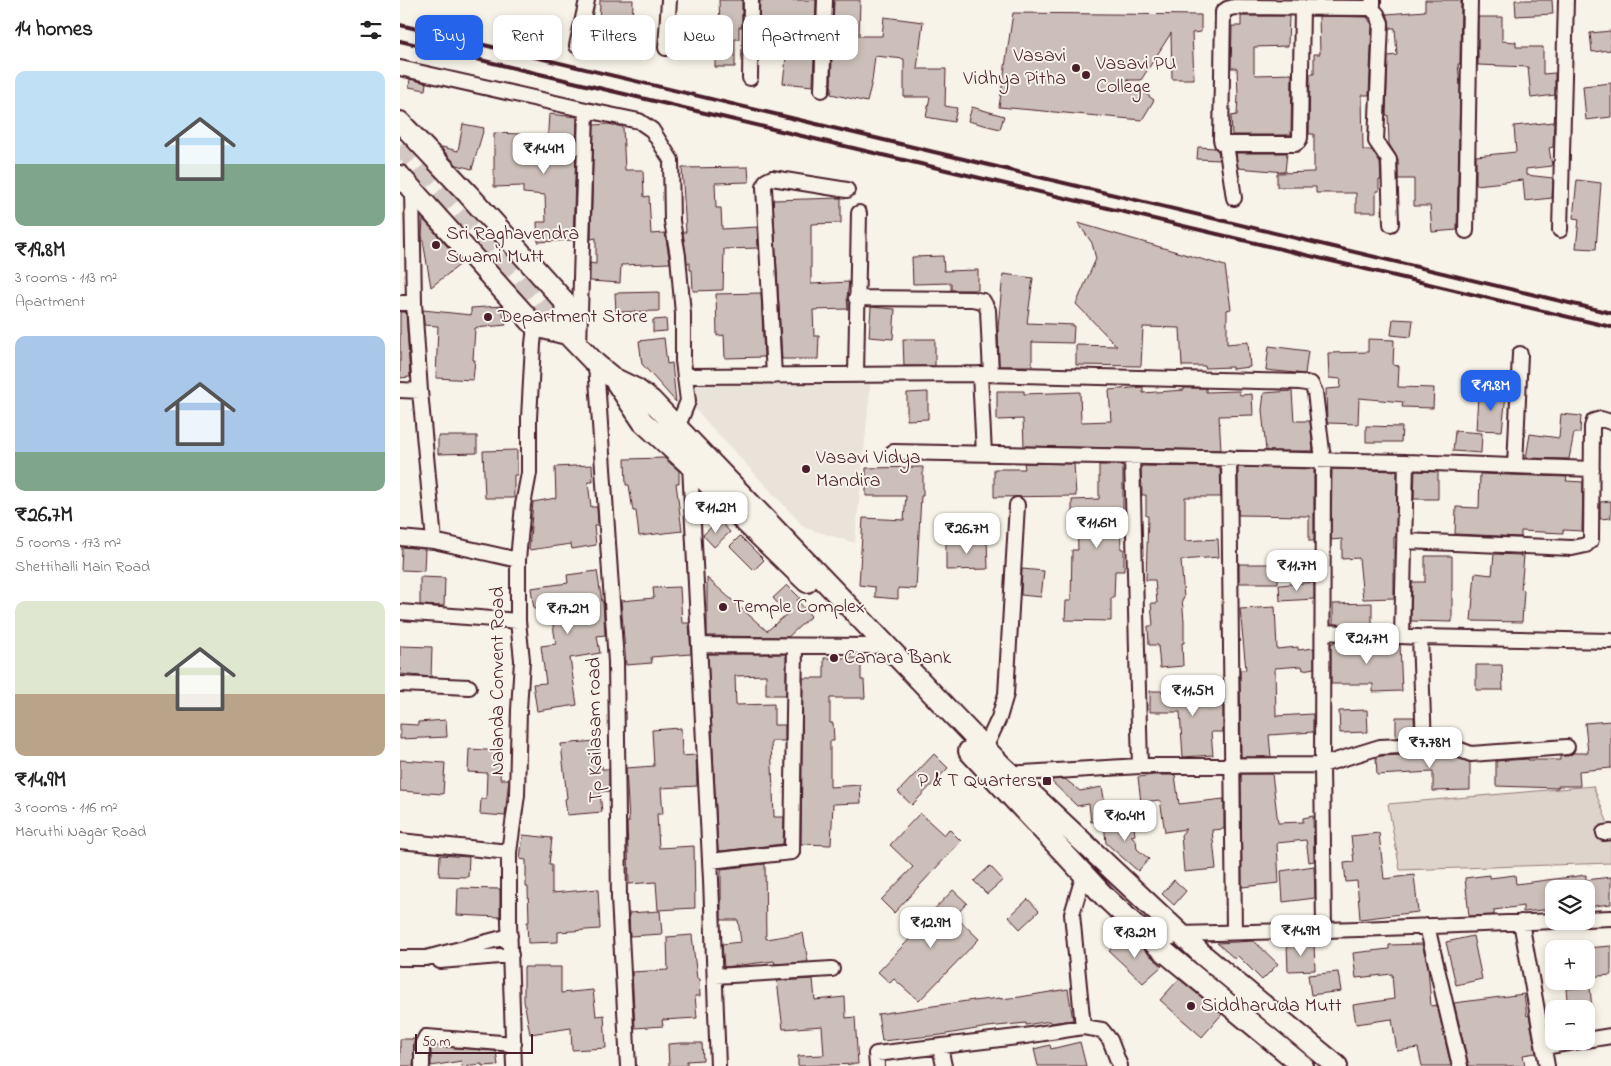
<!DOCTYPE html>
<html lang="en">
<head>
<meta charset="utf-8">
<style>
  body { margin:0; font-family:"Indie Flower",sans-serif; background:#f2f2f2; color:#222; height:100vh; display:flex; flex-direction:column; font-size:19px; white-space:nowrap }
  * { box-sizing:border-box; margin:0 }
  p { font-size:16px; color:#767676 }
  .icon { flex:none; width:28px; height:28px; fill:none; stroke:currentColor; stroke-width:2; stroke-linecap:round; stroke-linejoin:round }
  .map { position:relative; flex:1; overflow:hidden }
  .panel { display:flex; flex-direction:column; background:#fff; width:400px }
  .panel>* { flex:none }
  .hud { position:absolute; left:15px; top:15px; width:475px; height:45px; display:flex; gap:10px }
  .tools { position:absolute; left:1145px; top:880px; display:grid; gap:10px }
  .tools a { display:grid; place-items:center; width:50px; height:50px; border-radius:10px; background:#fff; box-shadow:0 2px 8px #0003; font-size:25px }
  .scale { position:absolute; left:15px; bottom:12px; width:118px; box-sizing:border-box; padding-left:5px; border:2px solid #4a1f2b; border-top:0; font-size:14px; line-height:18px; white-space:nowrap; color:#4a1f2b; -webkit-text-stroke:4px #f7f3e8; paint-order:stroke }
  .price { position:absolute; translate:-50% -42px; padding:0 11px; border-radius:10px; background:#fff; color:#222; font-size:16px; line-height:32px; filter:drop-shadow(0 1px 2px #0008) }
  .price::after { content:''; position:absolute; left:50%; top:30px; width:15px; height:11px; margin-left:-8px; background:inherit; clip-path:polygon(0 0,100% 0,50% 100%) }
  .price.current { background:#2563eb; color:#fff }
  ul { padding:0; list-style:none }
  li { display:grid; align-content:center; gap:10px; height:265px; padding:0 15px }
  li span { display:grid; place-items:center; height:155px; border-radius:10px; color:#555 }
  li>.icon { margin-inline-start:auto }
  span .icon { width:90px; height:90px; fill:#fffc; stroke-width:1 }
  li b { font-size:21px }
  h2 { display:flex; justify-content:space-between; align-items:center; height:60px; padding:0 15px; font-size:21px }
  .tag { padding:0 18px; border-radius:10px; background:#fff; box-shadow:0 2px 8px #0003; font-size:18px; line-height:45px }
  .tag.current { background:#2563eb; color:#fff }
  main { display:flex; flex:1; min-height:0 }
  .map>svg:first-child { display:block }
</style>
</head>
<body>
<main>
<section class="panel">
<h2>14 homes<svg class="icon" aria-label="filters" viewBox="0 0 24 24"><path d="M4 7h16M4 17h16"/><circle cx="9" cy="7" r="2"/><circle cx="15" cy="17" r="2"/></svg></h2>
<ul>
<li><span style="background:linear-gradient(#bfe0f5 60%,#7fa58c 0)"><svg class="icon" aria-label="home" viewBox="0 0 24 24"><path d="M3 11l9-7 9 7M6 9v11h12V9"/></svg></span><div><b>₹19.8M</b><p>3 rooms · 113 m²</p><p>Apartment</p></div></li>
<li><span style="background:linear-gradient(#a9c7e8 75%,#7fa58c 0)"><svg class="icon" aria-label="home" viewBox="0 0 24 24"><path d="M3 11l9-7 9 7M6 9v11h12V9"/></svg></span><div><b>₹26.7M</b><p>5 rooms · 173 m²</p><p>Shettihalli Main Road</p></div></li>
<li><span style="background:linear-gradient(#dfe7d0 60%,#b9a48a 0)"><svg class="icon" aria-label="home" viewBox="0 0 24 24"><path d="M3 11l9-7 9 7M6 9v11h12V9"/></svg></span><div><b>₹14.9M</b><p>3 rooms · 116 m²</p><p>Maruthi Nagar Road</p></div></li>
</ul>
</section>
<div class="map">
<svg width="1211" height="1066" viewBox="0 0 1211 1066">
  <rect width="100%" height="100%" fill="#f7f3e8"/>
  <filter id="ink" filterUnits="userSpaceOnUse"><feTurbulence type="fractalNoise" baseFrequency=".02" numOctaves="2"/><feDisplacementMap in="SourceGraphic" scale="10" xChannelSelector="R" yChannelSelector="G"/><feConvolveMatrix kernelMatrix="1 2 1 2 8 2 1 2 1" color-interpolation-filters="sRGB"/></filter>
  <g filter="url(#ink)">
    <!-- built -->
    <path fill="#eae3da" d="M471 379 455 543 405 528 295 409 296 384Z"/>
    <!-- green -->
    <path fill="#ded4cc" stroke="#947a7c" d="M1193 786 1211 831V863L1000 870 988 804Z"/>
    <!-- building -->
    <path fill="#ccbfb9" stroke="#4a1f2b" d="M200 0H233L232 32 199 31Z
      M319 0H342V27H339V39H335V67H315V56L281 55 282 31 309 32 308 26H320Z
      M360 0H416L413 86 383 83 387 49 370 48 371 28H359Z
      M434 0H460L459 36H482L484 17 523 22 517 69H546L545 106 557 108 554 122 526 117 530 97H504V59L475 56 472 81 467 102 431 94 432 87H431Z
      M1025 0H1061L1060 64H1058L1060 86 1057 230 1032 232 1030 206H1014V179H998V159L989 144 988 115H986L988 56 997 55 995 28H990L989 20 987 14 1025 11Z
      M1115 0H1152L1153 14 1116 16Z
      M613 13 801 15V32L792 33 794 79H772L771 33 741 80H727L754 100 742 120 599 107Z
      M841 16H889L888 46 854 47V73L856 75 892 74 891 135H832L831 116 837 115 838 95 837 68H831L832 26H841Z
      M919 16 967 17 972 25 969 95H962L963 150H972L980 163 981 180H979V191H976V212H956V193H916V187H877V173L914 172V134H909L910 74H914V54H920Z
      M1078 17H1102V41L1116 42V47H1143V74L1155 73V95L1131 98 1128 67 1078 65Z
      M1211 31V50L1192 52 1190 33Z
      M10 79 26 83 25 90 9 87Z
      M1211 83V117L1186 120 1183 86Z
      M572 107 604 116 600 129 568 121Z
      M149 114 177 117 173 240 138 242 137 222H146L145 195 123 193V186L94 187V133L120 134 119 159 146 162Z
      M1154 122 1153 147 1149 148 1152 166 1126 169V175L1153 178 1152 198 1125 201 1123 180 1076 185V156L1116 152 1114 126Z
      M63 124 84 128 72 169 57 165 42 149V147L58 151Z
      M208 124 223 127 225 170H243L244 197 249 196 251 234 265 233 270 263 221 265 220 283 190 281V263L196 264V238L191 239 194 125Z
      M798 147 815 148 818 151 820 160 797 159Z
      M836 153H887L885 172 838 168Z
      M348 167 349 182 315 183 316 208H321L322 229 357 227 358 248 324 249 323 290 293 291 292 270H290V263H287L283 232H286L282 168Z
      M1177 180 1201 183 1196 249 1176 248 1179 219 1173 218Z
      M441 198V223L411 224V284L449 282 447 297 448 309 413 310 414 336H419L418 359H382L373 200Z
      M23 219 62 263 31 287 22 235Z
      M678 223 825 266 831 309 827 310V344L848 342 850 367 832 369V367L805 368V366H782L780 328 743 327 741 366 676 365V345L717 346 676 304 696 259 692 243Z
      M543 256 544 271 578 270V290H551V283L513 284 512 257Z
      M603 274 633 278 627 323 674 325 673 343 632 342V366H599L598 327Z
      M259 292V311L216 312 215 293Z
      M361 293 364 357 325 358 324 335 317 336 316 294Z
      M101 306 106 325 75 328 73 360H75L73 380 36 378 38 326 24 325 23 310 71 315V308Z
      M471 307 495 309 493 339 469 337Z
      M0 312H6L10 377 0 378Z
      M266 319 267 331 253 332V320Z
      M993 319 1013 320 1011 337 991 335Z
      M264 338 267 364 272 363 276 402 242 364 239 341Z
      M503 339H535V366H504Z
      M968 339 994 340 993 365 999 366 998 387 1034 388 1033 408 1002 407 1003 402 959 398 958 424 927 423 926 389 940 388 941 379 929 378 928 353 968 352Z
      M869 346 908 351 905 374 866 370Z
      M743 387V393L784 390V388H806V392L839 391 840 395 852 394 853 415 819 416 821 450 624 446 623 419 597 420V391H624V394L680 392 681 422 711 421 709 390Z
      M892 391 894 421H910L913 451H866L862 410 864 393Z
      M528 392V419L507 420V393Z
      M1078 394 1106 395 1102 431 1076 430Z
      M1161 414 1181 416 1180 433H1174L1169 459 1126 458 1130 434 1159 438Z
      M966 426 1002 427 1001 442H966Z
      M1055 431 1082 433 1081 453 1053 451Z
      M38 436H77V453L38 454Z
      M117 450V475H114V498H85L83 451Z
      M264 458 279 471V483H276L282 531 239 536 236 511H233L229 485H226L225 459Z
      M624 463 674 464 676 496 594 497V469H625Z
      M192 465 193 482H188L191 507H197L198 525 194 526 196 545 172 549 171 544 129 550 133 502 156 498 155 467Z
      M699 465H723V520H720L721 549H724V571H715L714 598H711V621L665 620 666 601H671L672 550H678L677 521H672V500L699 499Z
      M741 466 820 467 821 497H785V541L818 539 819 557 781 560 784 598 782 599 784 620V643H782L783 666 760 668 758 645H749L748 626H753L751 603H757L755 580H746L748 516H746V495H742Z
      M523 467V496H521L516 589 498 588V599L475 597V587L459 585 463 518 504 520 506 496H466V468Z
      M838 467 914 469V541H909V516L838 515Z
      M932 469 997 471 996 537H994V598L963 599 959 558 942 559V539L931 540Z
      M1015 471 1038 472V499H1014Z
      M1080 474 1167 477 1166 481 1183 482 1182 531 1163 530V533L1121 531V537L1055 534 1056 507 1079 508Z
      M1211 501V518L1200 519V502Z
      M319 520 330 532 314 547 303 535Z
      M340 536 364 560 354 570 330 546Z
      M587 539 588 569 546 570V540Z
      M2 547 25 549 24 571 1 570Z
      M1094 554 1121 555 1120 556H1124L1121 589 1124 590 1122 622 1071 621 1075 573 1092 575Z
      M1025 556H1052V622L1011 621 1012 582H1025Z
      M839 564H878V583H839Z
      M622 569 644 571 641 597 621 595Z
      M197 571 202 602H203L205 635 197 636 200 653 170 658 177 705 137 711 133 684 146 683 141 646 156 644 150 607 134 609 131 588 168 583 167 575Z
      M20 577 45 578 44 606 20 605Z
      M307 578 367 631 387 614 373 598 387 585 400 598 397 600 411 616 388 637 307 636Z
      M914 582V599L880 601 879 585Z
      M280 587 282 623H289L291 654 251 657 252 663 226 665 221 601 254 598 253 588Z
      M972 603V626L933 624V604Z
      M875 607 877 649 898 647V650L914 648V668L903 670 902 666 875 668 876 716 913 714V732L869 735 871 757H841L840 670H846L840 609Z
      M934 641 1000 645 1002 691 973 692V684H931V643H934Z
      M0 646 32 647 31 677 0 674Z
      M308 654H386V695H366V675L335 676 336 705 374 704V725H385V741H371L374 817H384L383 844 321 851 318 850Z
      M424 658H461V680H464L465 698H430V723H433L434 741H430V787L460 785 461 803 433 804 431 845 401 844 403 678H424Z
      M1076 665H1102L1103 690H1076Z
      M750 691H774V692L823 691V732H811L813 755 783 757 780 712H750Z
      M967 710 968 732 940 733 939 711Z
      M996 717H1014L1015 737 996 738Z
      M46 720 47 737 0 739V724L18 725V722Z
      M1211 721V768L1179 771 1180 786H1158V788L1096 786V761L1128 759V760H1160V756H1168L1173 753H1188L1185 723Z
      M281 728 282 756 296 755 297 786 261 788 263 814H257L259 848 294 846 295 908 258 910 256 882 229 884 227 822H229L226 768 254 766 252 730Z
      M196 741 199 766H202V769H209V791L200 792 202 812 167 815 165 799 167 798 161 744Z
      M69 749 102 751 100 779H109L105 816 80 814 81 799H86L87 773 68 772Z
      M1039 753 1070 762V790L1033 791V772L977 775 976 757 982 756Z
      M534 754 548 768 512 805 498 792Z
      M0 760 45 763 43 794 0 791Z
      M841 774H872L878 823 903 822V818L913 816 914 861 909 862 906 840 877 843 879 883 842 887Z
      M754 775H775L779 804 824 799V829L812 830 816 869 784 872 781 835 786 829 765 832 760 800 741 802 738 777Z
      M665 779 680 791 702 787 705 804H711L713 820 691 822 689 804 677 806 650 780Z
      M520 813 544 835 549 829 561 841 494 913 481 900 513 867 490 845Z
      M733 819 735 835 731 836 736 840 737 849 749 859 738 871 706 843 704 823Z
      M979 833 984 879 1014 875 1018 912 960 919 957 881 946 882 944 863 954 862 951 836Z
      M123 835 152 838 149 865H152V893L198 889 200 929 158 932V942L128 943 127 922H129L128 887H126V860L120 859Z
      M40 855 69 857 68 877 39 876Z
      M365 864 366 939 403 933 408 962 375 964 374 961 324 967 322 944 341 942 338 920H321V869Z
      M590 866 603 880 587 894 574 881Z
      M914 866 915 898 883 902 881 871Z
      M1090 875V878L1115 875 1116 884 1186 875V881V880L1211 877V904L1186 907V889H1150L1152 909 1123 912V906L1094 910V915L1069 916 1065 878Z
      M774 880 786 891 774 905 762 894Z
      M58 888 100 889V917L57 915Z
      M553 890 567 903 555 916 579 939 519 1001 494 979 490 983 478 972 523 925 521 923Z
      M628 899 639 911 620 929 609 917Z
      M260 911 262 934 230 936 229 913Z
      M726 934 762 966 743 983 709 951Z
      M292 935 297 979H299L300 996H295L297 1018 262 1020 263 1026 235 1028 232 972 268 970 267 937Z
      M1073 936 1082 979 1056 985 1046 942Z
      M854 941 878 964 862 980 838 956 835 959 817 943Z
      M914 943 915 970 888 971 887 944Z
      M1022 944 1028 966 1031 1006 1037 1005 1051 1066H1022L1018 1048 997 1051 992 1019 956 1024 953 1005 994 999 992 974 956 978 953 953 989 949V945Z
      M1211 946V975L1186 977V948Z
      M124 967H161V993L193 990 196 1016 204 1015 206 1048 172 1050 171 1028 130 1034 124 1001Z
      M938 972 941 991 911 995 908 975Z
      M413 979 415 1000 445 997 446 1018 455 1017 458 1064 398 1066V1056L424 1055 422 1026 383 1029 377 981Z
      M779 979 822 1014 802 1037 760 1000Z
      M1190 987 1192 1009H1168L1166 989Z
      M668 989 673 1020 650 1023V1021L626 1025V1023L588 1027 541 1035 482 1041 478 1014 574 1000 573 1001 600 998V999L620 997Z
      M1124 994 1127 1016 1129 1015 1136 1053 1123 1055 1125 1066H1069L1054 1003Z
      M0 1039H15L13 1066H0Z
      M680 1042 686 1066H638L634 1049 650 1045 651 1049Z
      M281 1043H302L303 1060 287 1061V1066H269L268 1044Z
      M31 1046 96 1051 98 1065 82 1066V1064L62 1066 61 1061 31 1066Z"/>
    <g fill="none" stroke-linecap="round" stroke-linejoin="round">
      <!-- secondary-tunnel -->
      <path stroke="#d4c9c2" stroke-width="20" stroke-dasharray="20 10" stroke-linecap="butt" d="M0 145 151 312"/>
      <defs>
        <path id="street" d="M902 7 900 138 898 142 895 144H826L822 143 821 139 823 12 827 9 834 7 966 8 973 5V0
          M970 7 977 14 981 23 976 141 989 160 991 224
          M177 46 187 0
          M266 48 269 0
          M0 68 186 110 239 121 252 130 271 160 272 221 278 256 283 314V361L288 401 277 428
          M350 78 351 0
          M422 90 425 0
          M826 144 834 198
          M1160 230 1166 0
          M1066 231 1070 0
          M456 298 572 299 583 301 588 310 591 374
          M0 303H14L12 188
          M14 303 20 391 34 541
          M179 346 186 110
          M196 364 216 662 219 898 228 1066
          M580 374 584 454
          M456 375 459 213
          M285 376 580 374 900 382 911 384 915 392 923 460 922 765 924 930
          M374 376 364 187 366 181 372 178 447 190
          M0 390 20 391
          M493 452 1006 462 1192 469
          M732 457 740 766
          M829 458 834 932
          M292 463 290 465 311 880 318 1066
          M1115 466 1120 354
          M0 538 34 541 118 560
          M1005 541 1172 548 1186 545 1191 540 1192 427 1194 421 1201 419 1211 422
          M0 612 118 621
          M924 632 1020 637 1211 641
          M1002 636 1006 462
          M1020 637 1024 745
          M300 645 474 646
          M0 684 69 687
          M585 748 599 718 606 694 617 505
          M605 774 740 766 922 765 980 747 1024 745 1040 744 1050 746 1071 754 1167 747
          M1204 833 1211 832
          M0 841 109 852
          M310 861 392 852 395 646
          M1186 919 1211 918
          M1121 922 1147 1066
          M1027 926 1060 1066
          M754 943 781 934 959 929 1154 921
          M0 958H26L110 936
          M40 961 111 955
          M315 976 432 969
          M683 1027 672 914 684 874
          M1186 1040 1211 1036
          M540 1047 544 1066
          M1144 1047 1180 1041
          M22 1066V1045L26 1037 114 1044
          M114 1066 109 922V852L117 795 119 710 122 660 118 621V560L123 505 129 473V418L133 344 135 326
          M477 1066 476 1054 625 1036 683 1027 702 1030 710 1040 720 1066"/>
        <path id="secondary" d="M0 122 68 194 165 302 167 334
          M0 176 135 326 167 334 196 364 213 378 236 389 251 400 600 764 804 956 937 1066
          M214 379 243 422 290 465 340 517 407 582
          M569 751 705 897 754 943 903 1066"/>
      </defs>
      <!-- street casing -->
      <use href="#street" stroke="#4a1f2b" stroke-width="18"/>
      <!-- secondary casing -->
      <use href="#secondary" stroke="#4a1f2b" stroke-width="24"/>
      <!-- street -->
      <use href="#street" stroke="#f7f3e8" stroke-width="14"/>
      <!-- secondary -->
      <use href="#secondary" stroke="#f7f3e8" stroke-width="20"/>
      <!-- rail -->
      <path stroke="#4a1f2b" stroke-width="4" d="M0 25 1211 313
        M0 41 1211 327"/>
    </g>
  </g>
  <!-- markers -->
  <g fill="#4a1f2b" stroke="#f7f3e8" stroke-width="2">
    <circle cx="676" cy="68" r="5"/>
    <circle cx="686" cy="75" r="5"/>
    <circle cx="36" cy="245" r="5"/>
    <circle cx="88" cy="317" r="5"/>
    <circle cx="406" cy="469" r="5"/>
    <circle cx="323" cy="607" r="5"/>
    <circle cx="434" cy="658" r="5"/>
    <rect x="642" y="776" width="10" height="10" rx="2.5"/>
    <circle cx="791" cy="1006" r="5"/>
  </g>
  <g text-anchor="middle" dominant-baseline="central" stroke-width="4" stroke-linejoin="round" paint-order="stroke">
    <!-- poi labels -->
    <g font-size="20" fill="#4a1f2b" stroke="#f7f3e8" text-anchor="start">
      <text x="666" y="56" text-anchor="end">Vasavi<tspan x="666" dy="23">Vidhya Pitha</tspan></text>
      <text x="696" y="64">Vasavi PU<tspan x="696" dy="23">College</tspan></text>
      <text x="46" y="234">Sri Raghavendra<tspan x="46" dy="23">Swami Mutt</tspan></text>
      <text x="98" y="317">Department Store</text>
      <text x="416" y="458">Vasavi Vidya<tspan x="416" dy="23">Mandira</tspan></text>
      <text x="333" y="607">Temple Complex</text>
      <text x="444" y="658">Canara Bank</text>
      <text x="637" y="781" text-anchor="end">P &amp; T Quarters</text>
      <text x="801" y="1006">Siddharuda Mutt</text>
    </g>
    <!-- street labels -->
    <g font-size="20" fill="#4a1f2b" stroke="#f7f3e8">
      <text transform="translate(98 681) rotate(-90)">Nalanda Convent Road</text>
      <text transform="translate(196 730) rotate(-91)">Tp Kailasam road</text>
    </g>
  </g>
</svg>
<div class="tools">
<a><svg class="icon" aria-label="layers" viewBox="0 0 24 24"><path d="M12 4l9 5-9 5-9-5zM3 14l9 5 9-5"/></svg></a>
<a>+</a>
<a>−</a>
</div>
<div class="scale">50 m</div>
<b class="price" style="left:144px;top:175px">₹14.4M</b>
<b class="price current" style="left:1091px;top:412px">₹19.8M</b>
<b class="price" style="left:316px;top:534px">₹11.2M</b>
<b class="price" style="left:697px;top:549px">₹11.6M</b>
<b class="price" style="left:567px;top:555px">₹26.7M</b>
<b class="price" style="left:897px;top:592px">₹11.7M</b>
<b class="price" style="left:168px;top:635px">₹17.2M</b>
<b class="price" style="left:967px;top:665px">₹21.7M</b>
<b class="price" style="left:793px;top:717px">₹11.5M</b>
<b class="price" style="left:1030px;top:769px">₹7.78M</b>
<b class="price" style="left:725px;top:842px">₹10.4M</b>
<b class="price" style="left:531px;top:949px">₹12.9M</b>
<b class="price" style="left:901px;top:957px">₹14.9M</b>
<b class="price" style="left:735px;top:959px">₹13.2M</b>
<div class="hud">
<a class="tag current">Buy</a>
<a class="tag">Rent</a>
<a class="tag">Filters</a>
<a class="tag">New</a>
<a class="tag">Apartment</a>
</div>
</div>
</main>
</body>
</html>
